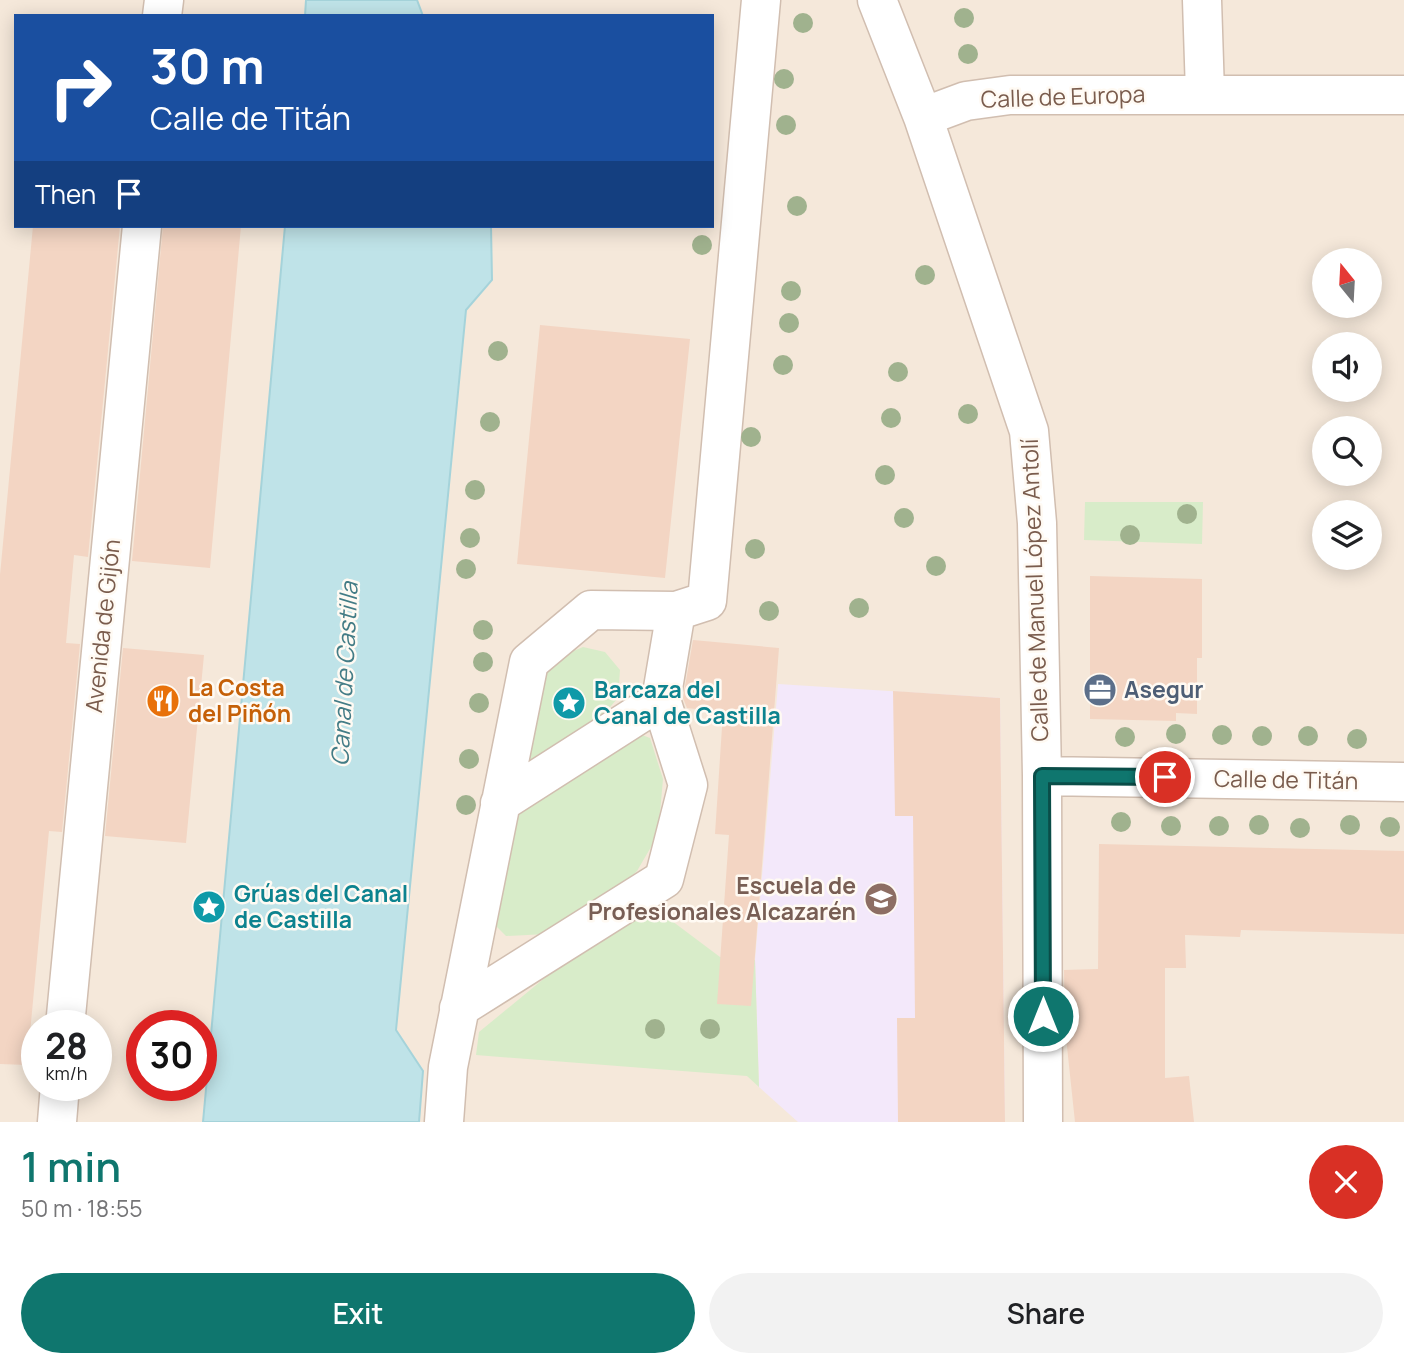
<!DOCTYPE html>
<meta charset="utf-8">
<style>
:root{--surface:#fff;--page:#f2f2f2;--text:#202124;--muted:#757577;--accent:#0f766e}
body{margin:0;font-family:Manrope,sans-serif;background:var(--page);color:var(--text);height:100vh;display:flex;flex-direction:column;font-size:26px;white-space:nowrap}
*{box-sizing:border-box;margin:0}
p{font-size:23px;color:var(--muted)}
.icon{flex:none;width:38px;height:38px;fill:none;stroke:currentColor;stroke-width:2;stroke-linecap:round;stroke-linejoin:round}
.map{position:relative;height:1122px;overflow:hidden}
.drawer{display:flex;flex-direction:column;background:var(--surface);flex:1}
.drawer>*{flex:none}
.hud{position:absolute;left:14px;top:14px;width:700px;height:214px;border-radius:0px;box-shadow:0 4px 18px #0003;background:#1a4fa0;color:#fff;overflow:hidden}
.needle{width:46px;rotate:342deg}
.controls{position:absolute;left:1312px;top:248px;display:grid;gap:14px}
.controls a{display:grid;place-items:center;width:70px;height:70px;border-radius:50%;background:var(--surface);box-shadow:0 4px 18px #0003;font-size:35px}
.speed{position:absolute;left:21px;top:1010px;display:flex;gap:14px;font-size:35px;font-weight:700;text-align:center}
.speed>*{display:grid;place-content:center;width:91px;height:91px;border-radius:50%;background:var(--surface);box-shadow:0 4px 18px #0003;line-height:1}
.speed small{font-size:18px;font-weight:400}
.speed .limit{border:10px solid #d22;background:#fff;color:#111}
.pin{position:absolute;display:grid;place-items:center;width:60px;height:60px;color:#fff;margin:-30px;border:4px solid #fff;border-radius:50%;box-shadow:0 2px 7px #0007}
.me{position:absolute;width:77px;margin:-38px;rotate:0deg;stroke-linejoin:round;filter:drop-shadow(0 0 5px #0008)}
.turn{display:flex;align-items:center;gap:24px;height:147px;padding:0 21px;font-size:32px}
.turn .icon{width:91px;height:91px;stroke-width:2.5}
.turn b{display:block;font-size:49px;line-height:60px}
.then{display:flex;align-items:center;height:66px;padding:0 21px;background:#0003;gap:14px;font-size:26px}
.round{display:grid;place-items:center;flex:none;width:74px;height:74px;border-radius:37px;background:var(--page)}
.summary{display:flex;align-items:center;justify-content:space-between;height:119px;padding:0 21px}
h1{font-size:42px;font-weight:600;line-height:52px;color:var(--accent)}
.primary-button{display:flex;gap:14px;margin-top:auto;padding:14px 21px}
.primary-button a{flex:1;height:80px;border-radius:42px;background:var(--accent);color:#fff;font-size:28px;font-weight:600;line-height:80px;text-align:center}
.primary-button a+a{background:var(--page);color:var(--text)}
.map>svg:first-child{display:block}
.residential{fill:#f5e8da;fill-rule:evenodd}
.education{fill:#f3e8fa}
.green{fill:#d8ecc9}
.water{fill:#bfe3e8;stroke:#a5d3da;stroke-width:2}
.building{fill:#f3d5c3}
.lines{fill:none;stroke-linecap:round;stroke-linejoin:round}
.minor-casing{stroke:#d1beb0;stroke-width:41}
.minor{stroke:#fff;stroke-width:38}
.tree{fill:#a0b28e}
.route-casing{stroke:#0a4d48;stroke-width:18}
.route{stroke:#0f766e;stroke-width:12}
.labels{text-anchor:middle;stroke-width:5;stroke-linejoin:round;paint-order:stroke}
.street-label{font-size:23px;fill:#7a5c4d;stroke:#fffaf3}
.food-label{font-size:23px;font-weight:bold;fill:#c56008;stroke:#fffaf3;text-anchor:start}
.culture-label{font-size:23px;font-weight:bold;fill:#0d838f;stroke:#fffaf3;text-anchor:start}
.service-label{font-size:23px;font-weight:bold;fill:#4e5e75;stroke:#fffaf3;text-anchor:start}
.education-label{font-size:23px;font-weight:bold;fill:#785e54;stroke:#fffaf3;text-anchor:end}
.water-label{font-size:24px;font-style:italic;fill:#437c86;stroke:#fffaf3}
</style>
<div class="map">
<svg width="1404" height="1122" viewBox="0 0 1404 1122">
<rect width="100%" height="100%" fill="#fdf6ec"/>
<path class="residential" d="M 0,0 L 1404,0 L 1404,1122 L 0,1122 ZM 16,16 L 712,16 L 712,226 L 16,226 ZM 1325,261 L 1370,261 L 1370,306 L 1325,306 ZM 1325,345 L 1370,345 L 1370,390 L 1325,390 ZM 1325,429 L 1370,429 L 1370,474 L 1325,474 ZM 1325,513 L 1370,513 L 1370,558 L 1325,558 ZM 37,1026 L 96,1026 L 96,1085 L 37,1085 ZM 142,1026 L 201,1026 L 201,1085 L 142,1085 Z"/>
<path class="education" d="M 778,684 L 1000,698 L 1005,1122 L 798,1122 L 759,1087 L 755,960 Z"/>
<path class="green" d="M 1085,502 L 1203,502 L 1202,544 L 1084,540 Z
M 583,647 L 605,652 L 620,670 L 618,698 L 589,731 L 536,765 L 523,762 L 546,668 L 559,657 Z
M 634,732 L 650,738 L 663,779 L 658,835 L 637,871 L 605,903 L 547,934 L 506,936 L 489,919 L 509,825 L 541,789 Z
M 664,915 L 720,957 L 755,960 L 759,1087 L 747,1076 L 476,1055 L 479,1032 L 552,972 L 628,921 Z"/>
<path class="water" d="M 306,0 L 417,0 L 423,16 L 305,16 Z
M 285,226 L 491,226 L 492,280 L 466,310 L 396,1030 L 423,1071 L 419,1122 L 203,1122 Z"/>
<path class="building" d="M 33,226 L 120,226 L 88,557 L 74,555 L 66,643 L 80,644 L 62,832 L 49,831 L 27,1065 L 0,1064 L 0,575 Z
M 163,226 L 241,226 L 210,568 L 132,561 Z
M 540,325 L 690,339 L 665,578 L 517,564 Z
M 1090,576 L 1202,579 L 1202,658 L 1197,658 L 1197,714 L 1176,713 L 1176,721 L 1090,719 Z
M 693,640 L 779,648 L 751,1006 L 717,1004 L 729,835 L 715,834 L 723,712 L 687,708 L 683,698 Z
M 123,648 L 204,655 L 186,843 L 105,836 Z
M 893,691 L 1000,698 L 1005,1122 L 898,1122 L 897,1018 L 915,1018 L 913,816 L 895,816 Z
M 1099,844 L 1404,851 L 1404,934 L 1241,930 L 1240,937 L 1185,935 L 1186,968 L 1165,968 L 1165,1078 L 1189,1076 L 1194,1122 L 1075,1122 L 1065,1028 L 1064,970 L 1098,969 Z"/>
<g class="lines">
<defs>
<path id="minor" d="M 877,0 L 923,117 L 1029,431 L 1037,523 L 1042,776 L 1043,1122
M 1202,0 L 1205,93
M 162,16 L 164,0
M 923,117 L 966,101 L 1010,95 L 1404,95
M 1042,776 L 1404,782
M 500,803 L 661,700
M 459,1008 L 664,879 L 688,785 L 661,700 L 676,611
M 65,1026 L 142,226
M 57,1122 L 60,1085
M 444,1122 L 448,1067 L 529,662 L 591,610 L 676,611 L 707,601 L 761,0"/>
</defs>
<use href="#minor" class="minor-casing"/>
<use href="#minor" class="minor"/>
</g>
<g class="tree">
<circle cx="964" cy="18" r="10"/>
<circle cx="803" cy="23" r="10"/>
<circle cx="968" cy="54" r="10"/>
<circle cx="784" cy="79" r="10"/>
<circle cx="786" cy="125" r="10"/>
<circle cx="797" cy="206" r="10"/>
<circle cx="702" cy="245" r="10"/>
<circle cx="925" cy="275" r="10"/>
<circle cx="791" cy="291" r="10"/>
<circle cx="789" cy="323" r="10"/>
<circle cx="498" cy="351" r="10"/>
<circle cx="783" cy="365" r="10"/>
<circle cx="898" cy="372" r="10"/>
<circle cx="968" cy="414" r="10"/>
<circle cx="891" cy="418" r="10"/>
<circle cx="490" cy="422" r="10"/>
<circle cx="751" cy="437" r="10"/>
<circle cx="885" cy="475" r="10"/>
<circle cx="475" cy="490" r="10"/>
<circle cx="1187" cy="514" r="10"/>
<circle cx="904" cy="518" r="10"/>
<circle cx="1130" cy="535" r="10"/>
<circle cx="470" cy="538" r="10"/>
<circle cx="755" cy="549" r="10"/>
<circle cx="936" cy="566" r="10"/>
<circle cx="466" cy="569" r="10"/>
<circle cx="859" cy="608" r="10"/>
<circle cx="769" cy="611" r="10"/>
<circle cx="483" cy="630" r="10"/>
<circle cx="483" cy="662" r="10"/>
<circle cx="479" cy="703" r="10"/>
<circle cx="1176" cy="734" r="10"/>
<circle cx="1222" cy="735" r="10"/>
<circle cx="1262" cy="736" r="10"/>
<circle cx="1308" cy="736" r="10"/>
<circle cx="1125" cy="737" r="10"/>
<circle cx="1357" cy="739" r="10"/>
<circle cx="469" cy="759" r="10"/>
<circle cx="466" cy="805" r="10"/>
<circle cx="1121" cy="822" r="10"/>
<circle cx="1259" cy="825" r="10"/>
<circle cx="1350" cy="825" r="10"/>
<circle cx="1171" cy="826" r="10"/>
<circle cx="1219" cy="826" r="10"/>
<circle cx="1390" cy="827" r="10"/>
<circle cx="1300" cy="828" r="10"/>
<circle cx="655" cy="1029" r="10"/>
<circle cx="710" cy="1029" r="10"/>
</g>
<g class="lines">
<defs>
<path id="route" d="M 1043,1016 L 1042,776 L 1165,777"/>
</defs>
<use href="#route" class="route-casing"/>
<use href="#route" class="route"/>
</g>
<defs>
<symbol id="office-disc" viewBox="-11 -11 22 22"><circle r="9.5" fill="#5c6f8a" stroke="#fffaf3"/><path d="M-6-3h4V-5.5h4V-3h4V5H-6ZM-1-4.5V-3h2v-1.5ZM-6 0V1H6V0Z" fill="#fff"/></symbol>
<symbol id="restaurant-disc" viewBox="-11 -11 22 22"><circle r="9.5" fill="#e8710a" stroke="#fffaf3"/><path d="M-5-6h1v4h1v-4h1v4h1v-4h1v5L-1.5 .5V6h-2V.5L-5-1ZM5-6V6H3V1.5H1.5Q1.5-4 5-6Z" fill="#fff"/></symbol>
<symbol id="sight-disc" viewBox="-11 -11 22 22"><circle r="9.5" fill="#0f9aa8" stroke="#fffaf3"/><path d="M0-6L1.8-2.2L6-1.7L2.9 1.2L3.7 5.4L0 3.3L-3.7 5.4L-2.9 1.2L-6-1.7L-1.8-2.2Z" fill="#fff"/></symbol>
<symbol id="university-disc" viewBox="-11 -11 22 22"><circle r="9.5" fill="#8d6e63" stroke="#fffaf3"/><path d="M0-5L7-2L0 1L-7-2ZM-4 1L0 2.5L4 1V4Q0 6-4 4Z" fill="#fff"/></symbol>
</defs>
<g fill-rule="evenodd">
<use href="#office-disc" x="1081" y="671" width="38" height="38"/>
<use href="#restaurant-disc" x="144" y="682" width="38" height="38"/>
<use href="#sight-disc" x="550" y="684" width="38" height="38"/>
<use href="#university-disc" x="862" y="880" width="38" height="38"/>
<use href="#sight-disc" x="190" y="888" width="38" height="38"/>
</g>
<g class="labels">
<g class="street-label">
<text transform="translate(1063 97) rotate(-2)" y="8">Calle de Europa</text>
<text transform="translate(1035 590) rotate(-92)" y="8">Calle de Manuel López Antolí</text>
<text transform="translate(103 626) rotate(-84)" y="8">Avenida de Gijón</text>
<text transform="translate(1286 780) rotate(1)" y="8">Calle de Titán</text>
</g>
<g class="food-label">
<text x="188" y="696">La Costa<tspan x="188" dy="26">del Piñón</tspan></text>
</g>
<g class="culture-label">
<text x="594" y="698">Barcaza del<tspan x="594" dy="26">Canal de Castilla</tspan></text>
<text x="234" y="902">Grúas del Canal<tspan x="234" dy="26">de Castilla</tspan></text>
</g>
<g class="service-label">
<text x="1124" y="698">Asegur</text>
</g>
<g class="education-label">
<text x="856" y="894">Escuela de<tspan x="856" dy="26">Profesionales Alcazarén</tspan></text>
</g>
<g class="water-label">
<text transform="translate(345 674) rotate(-87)" y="8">Canal de Castilla</text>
</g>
</g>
</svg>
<div class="controls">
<a><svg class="needle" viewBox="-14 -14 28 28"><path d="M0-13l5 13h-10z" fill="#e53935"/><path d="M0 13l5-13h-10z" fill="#757577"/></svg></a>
<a><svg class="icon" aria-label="sound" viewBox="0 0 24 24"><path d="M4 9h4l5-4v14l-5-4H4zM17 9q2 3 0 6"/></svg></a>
<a><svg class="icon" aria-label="search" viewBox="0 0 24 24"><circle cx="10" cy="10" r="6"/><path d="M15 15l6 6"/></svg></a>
<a><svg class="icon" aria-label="layers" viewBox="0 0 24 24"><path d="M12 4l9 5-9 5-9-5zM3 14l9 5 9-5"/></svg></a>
</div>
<div class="speed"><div>28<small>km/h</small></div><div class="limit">30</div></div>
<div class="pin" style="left:1165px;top:777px;background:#d93025"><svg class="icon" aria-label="arrive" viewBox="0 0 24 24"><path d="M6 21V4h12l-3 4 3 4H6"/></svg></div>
<svg class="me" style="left:1043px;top:1016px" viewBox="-20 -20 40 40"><circle r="17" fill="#0f766e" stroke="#fff" stroke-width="3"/><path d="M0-11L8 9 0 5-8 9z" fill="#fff"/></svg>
<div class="hud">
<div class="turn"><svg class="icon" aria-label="right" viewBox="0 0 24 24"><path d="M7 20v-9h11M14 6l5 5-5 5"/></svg><div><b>30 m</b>Calle de Titán</div></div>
<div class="then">Then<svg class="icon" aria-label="arrive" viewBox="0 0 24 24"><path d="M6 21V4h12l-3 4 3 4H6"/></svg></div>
</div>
</div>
<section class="drawer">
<div class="summary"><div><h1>1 min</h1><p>50 m · 18:55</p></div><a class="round" style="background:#d93025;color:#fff"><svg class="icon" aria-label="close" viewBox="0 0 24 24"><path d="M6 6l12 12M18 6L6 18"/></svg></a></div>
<div class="primary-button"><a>Exit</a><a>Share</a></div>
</section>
